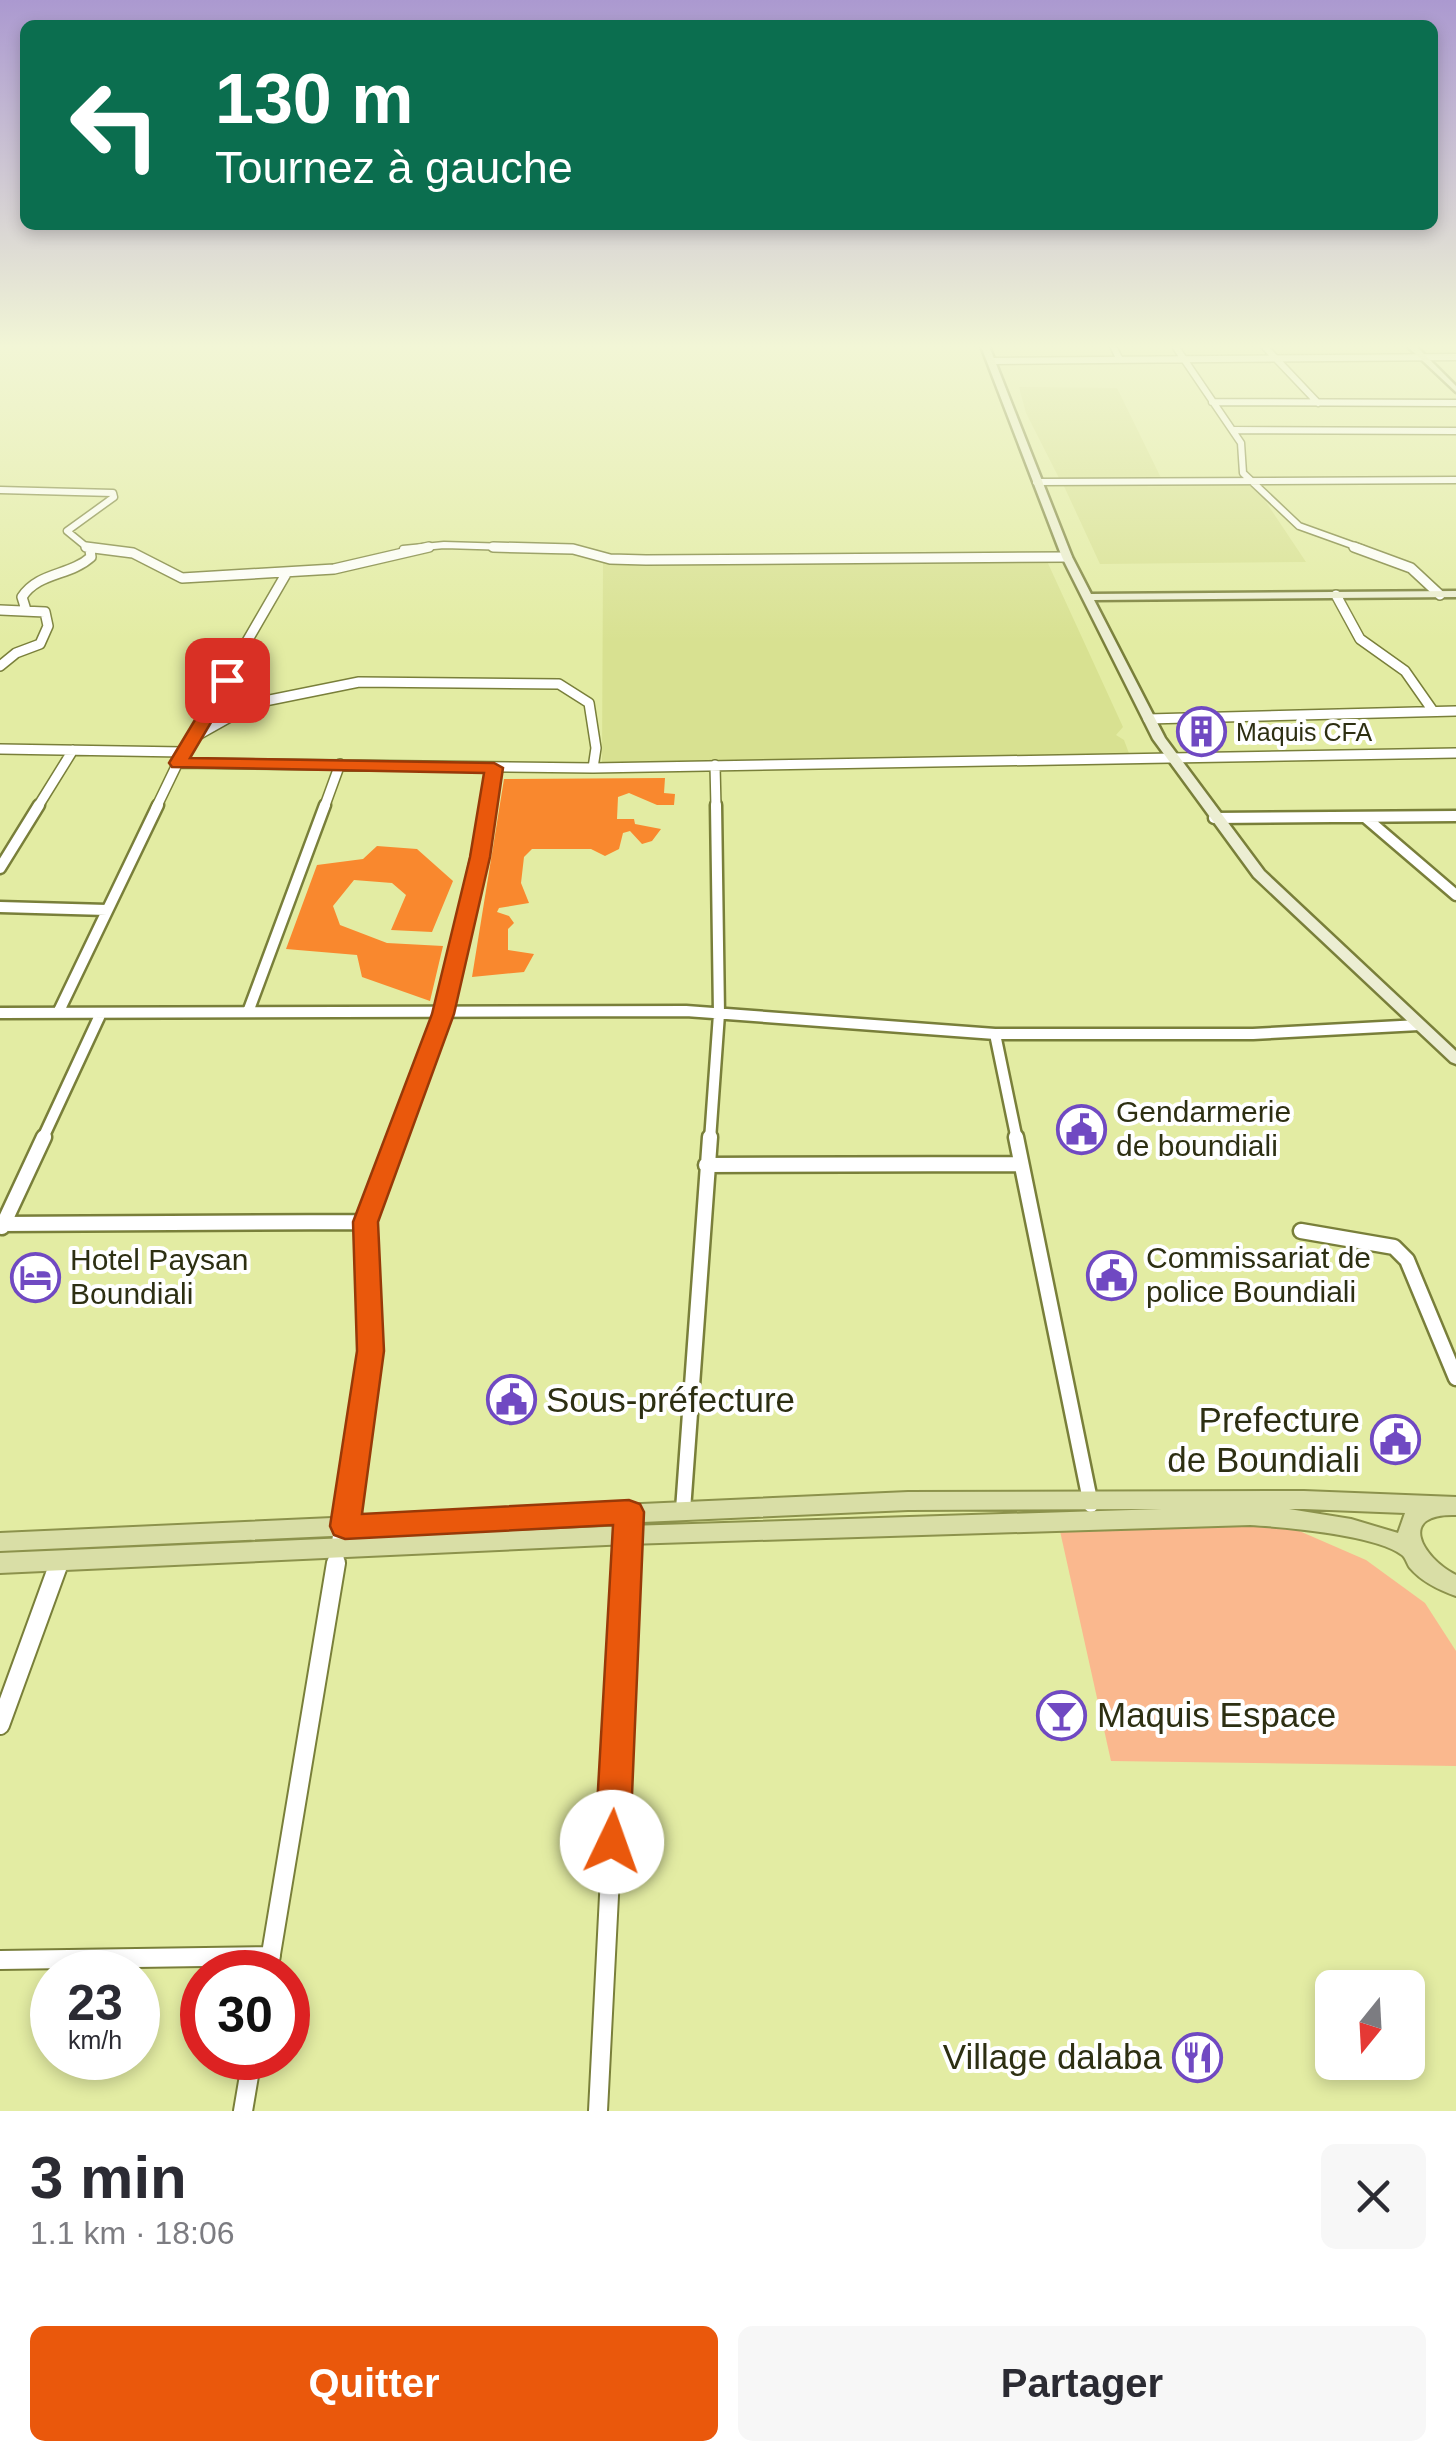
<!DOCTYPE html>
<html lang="fr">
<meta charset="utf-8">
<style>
:root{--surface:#fff;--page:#f7f7f7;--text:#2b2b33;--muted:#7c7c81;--accent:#ea580c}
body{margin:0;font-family:Helvetica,sans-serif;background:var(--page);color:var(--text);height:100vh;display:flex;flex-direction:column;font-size:38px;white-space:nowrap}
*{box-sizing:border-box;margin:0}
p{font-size:32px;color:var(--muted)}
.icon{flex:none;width:55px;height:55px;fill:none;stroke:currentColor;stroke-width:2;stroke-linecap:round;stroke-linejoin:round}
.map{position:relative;height:2111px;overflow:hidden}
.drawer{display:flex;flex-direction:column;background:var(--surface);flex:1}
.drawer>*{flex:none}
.banner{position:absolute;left:20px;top:20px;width:1418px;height:210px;border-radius:15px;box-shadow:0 5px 15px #0003;background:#0b6e4f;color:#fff;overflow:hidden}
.needle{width:65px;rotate:198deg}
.controls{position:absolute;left:1315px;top:1970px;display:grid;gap:20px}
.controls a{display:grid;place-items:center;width:110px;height:110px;border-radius:15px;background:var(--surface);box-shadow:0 5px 15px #0003;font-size:50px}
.speed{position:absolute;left:30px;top:1950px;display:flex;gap:20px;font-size:50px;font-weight:700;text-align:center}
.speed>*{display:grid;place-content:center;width:130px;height:130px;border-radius:50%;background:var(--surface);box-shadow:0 5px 15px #0003;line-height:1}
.speed small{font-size:25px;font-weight:400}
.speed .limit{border:15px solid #d22;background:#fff;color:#111}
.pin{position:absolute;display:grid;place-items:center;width:85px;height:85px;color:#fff;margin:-42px;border-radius:20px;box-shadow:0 5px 15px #0006}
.me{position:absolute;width:110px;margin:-55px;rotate:3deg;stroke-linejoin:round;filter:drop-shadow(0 0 8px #0008)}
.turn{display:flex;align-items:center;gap:35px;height:210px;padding:0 30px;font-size:45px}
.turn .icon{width:130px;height:130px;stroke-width:2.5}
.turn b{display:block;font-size:70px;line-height:85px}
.round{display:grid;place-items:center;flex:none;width:105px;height:105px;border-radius:15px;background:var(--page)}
.summary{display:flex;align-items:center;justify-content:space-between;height:170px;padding:0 30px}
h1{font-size:60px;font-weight:700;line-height:75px}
.button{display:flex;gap:20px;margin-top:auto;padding:20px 30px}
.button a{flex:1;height:115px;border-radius:15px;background:var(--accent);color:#fff;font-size:40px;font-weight:700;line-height:115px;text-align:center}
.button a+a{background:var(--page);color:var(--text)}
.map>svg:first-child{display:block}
.built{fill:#d8e191}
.green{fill:#fab88e}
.forest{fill:#f9882e}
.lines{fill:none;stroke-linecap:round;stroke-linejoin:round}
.street-far4-casing{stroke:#797f3a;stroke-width:9}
.street-far3-casing{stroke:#797f3a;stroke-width:12}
.street-far2-casing{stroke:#797f3a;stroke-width:15}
.street-far1-casing{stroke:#797f3a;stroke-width:19}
.street-casing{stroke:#797f3a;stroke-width:22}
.secondary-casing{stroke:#797f3a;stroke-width:5}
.primary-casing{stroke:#8c924c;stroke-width:4}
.street-far4{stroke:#fff;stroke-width:6}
.street-far3{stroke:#fff;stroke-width:9}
.street-far2{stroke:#fff;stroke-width:10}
.street-far1{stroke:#fff;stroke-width:14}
.street{stroke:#fff;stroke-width:18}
.secondary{fill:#eceed3;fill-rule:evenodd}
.primary{fill:#d9dea6;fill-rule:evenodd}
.route{fill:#ea580c;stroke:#983908;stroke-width:2.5}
.labels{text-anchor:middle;stroke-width:8;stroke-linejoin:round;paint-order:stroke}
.far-poi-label{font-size:25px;fill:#2d2f12;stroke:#fff;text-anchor:start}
.poi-label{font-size:30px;fill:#2d2f12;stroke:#fff;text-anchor:start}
.near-poi-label{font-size:35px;fill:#2d2f12;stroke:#fff;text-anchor:start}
</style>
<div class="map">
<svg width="1456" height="2111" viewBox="0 0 1456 2111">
<rect width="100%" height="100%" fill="#e3eca3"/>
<path class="built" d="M 1019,387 L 1117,388 L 1162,480 L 1060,480 L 1026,413 Z
M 1063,484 L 1254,484 L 1306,562 L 1100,564 Z
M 1046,559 L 1123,727 L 1116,735 L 1124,740 L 1130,756 L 602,763 L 603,563 Z"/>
<path class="green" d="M 1232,1519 L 1297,1530 L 1366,1560 L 1425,1603 L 1456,1651 L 1456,1766 L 1111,1761 L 1058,1522 Z"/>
<path class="forest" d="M 665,778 L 664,793 L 675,794 L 674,805 L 657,805 L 629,793 L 618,797 L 617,819 L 634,819 L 635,824 L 661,829 L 652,841 L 642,844 L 630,831 L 623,833 L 619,849 L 605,856 L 591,849 L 532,849 L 524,857 L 521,883 L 529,903 L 499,908 L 497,912 L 509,916 L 514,923 L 508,929 L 508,950 L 534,954 L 524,972 L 472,977 L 504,779 Z
M 377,846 L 417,849 L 453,881 L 432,932 L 391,930 L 406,895 L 392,883 L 354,880 L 333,906 L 340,925 L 387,943 L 443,946 L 430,1001 L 362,977 L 357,955 L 286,949 L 317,865 L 363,859 Z"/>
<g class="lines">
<defs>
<path id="street-far4" d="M 1113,346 L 1120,360
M 1175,346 L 1241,443 L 1243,473 L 1299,526 L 1363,549
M 1264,346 L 1318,403
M 992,361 L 1456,357
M 1212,402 L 1456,403
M 1234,430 L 1456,431
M 1036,482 L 1456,480
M 0,490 L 113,493 L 114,497 L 67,531 L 89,549
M 403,549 L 444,545 L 573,549"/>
<path id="street-far3" d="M 86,547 L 133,553 L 182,578 L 334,569 L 429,547
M 493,547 L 573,549 L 610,559 L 646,560 L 1067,557
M 1354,547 L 1411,568 L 1440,595
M 1336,595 L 1360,639 L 1405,671 L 1433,711
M 0,610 L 45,612 L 48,626 L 40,644 L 16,653 L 0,666
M 26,610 L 22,597 C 38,572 70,576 91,557 L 90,550
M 1148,719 L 1456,711
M 196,736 L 255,703 L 359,682 L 559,684 L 589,703 L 596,748 L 593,768
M 0,749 L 183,752
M 178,763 L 593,768 L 1456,753
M 715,765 L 716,808
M 37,808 L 73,750
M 156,808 L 183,752 L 286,574
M 324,808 L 340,764
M 488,808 L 494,768"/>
<path id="street-far2" d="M 1214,818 L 1456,816
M 1366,818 L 1456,895
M 0,868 L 39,805
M 0,907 L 107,910
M 248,1012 L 325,805
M 0,1013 L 686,1011 L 995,1034 L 1253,1034 L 1419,1025
M 58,1013 L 158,805
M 995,1034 L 1017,1140
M 42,1140 L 101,1013
M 396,1140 L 443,1013 L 488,805
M 710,1140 L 719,1014 L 716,805"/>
<path id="street-far1" d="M 1016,1137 L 1091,1505
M 706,1165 L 1020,1164
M 0,1224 L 365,1222
M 2,1227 L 44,1137
M 1301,1231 L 1394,1247 L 1407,1260 L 1456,1378
M 683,1510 L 710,1137
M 58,1566 L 60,1560
M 335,1566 L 371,1351 L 365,1222 L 397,1137
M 626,1566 L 628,1531"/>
<path id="street" d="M 0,1725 L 59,1563
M 0,1960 L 271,1956
M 268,1972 L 336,1563
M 243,2111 L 252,2058
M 598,2111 L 626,1563"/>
<path id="secondary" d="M 981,346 L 989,346 L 1072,557 L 1091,594 L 1456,591 L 1456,597 L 1094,600 L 1165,738 L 1264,871 L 1456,1051 L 1456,1064 L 1451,1062 L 1254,877 L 1153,739 L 1062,557 Z
M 1407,346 L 1416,346 L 1456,386 L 1456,392 Z"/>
<path id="primary" d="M 1304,1491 L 1456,1497 L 1456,1515 C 1397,1513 1421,1557 1456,1575 L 1456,1596 C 1439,1590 1422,1582 1410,1568 C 1407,1564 1406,1558 1402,1555 C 1377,1535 1283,1527 1250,1525 L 628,1544 L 0,1573 L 0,1553 L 628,1526 L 1162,1509 L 908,1510 L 0,1551 L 0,1533 L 908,1492 ZM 1289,1509 L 1304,1509 L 1405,1513 L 1398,1533 L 1351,1519 Z"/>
</defs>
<use href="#street-far4" class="street-far4-casing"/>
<use href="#street-far3" class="street-far3-casing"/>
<use href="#street-far2" class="street-far2-casing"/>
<use href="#street-far1" class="street-far1-casing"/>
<use href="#street" class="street-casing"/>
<use href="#secondary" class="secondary-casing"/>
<use href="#primary" class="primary-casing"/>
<use href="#street-far4" class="street-far4"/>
<use href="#street-far3" class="street-far3"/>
<use href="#street-far2" class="street-far2"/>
<use href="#street-far1" class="street-far1"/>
<use href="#street" class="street"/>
<use href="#secondary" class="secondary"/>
<use href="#primary" class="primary"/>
</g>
<linearGradient id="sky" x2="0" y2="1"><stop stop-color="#ab99d0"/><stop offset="0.54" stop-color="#f2f6d6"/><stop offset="1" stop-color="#f2f6d6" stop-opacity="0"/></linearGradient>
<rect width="1456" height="642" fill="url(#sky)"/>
<path class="route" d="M 227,675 L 236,680 L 190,758 L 494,763 L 503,768 L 490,857 L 454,1014 L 378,1222 L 384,1351 L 362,1514 L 629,1500 L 640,1504 L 644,1512 L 630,1842 L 625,1854 L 612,1859 L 600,1854 L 595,1842 L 613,1525 L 345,1539 L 334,1535 L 330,1526 L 357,1351 L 353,1222 L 432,1014 L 470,857 L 484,773 L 172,767 L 169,763 L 219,680 Z"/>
<defs>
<symbol id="building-ring" viewBox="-11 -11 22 22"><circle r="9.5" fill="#fff" stroke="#7049c2" stroke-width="1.5"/><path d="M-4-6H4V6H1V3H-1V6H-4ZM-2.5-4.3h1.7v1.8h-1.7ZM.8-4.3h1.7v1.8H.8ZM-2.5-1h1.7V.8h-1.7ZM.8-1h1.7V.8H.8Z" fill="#7049c2"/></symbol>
<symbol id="civic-ring" viewBox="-11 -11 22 22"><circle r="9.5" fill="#fff" stroke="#7049c2" stroke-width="1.5"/><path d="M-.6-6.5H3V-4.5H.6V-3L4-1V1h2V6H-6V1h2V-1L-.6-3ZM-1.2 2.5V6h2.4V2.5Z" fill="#7049c2"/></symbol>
<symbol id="hotel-ring" viewBox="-11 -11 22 22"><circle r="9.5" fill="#fff" stroke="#7049c2" stroke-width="1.5"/><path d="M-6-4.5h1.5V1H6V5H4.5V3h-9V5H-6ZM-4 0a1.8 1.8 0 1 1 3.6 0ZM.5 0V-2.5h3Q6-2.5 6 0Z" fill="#7049c2"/></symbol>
<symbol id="bar-ring" viewBox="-11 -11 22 22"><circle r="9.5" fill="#fff" stroke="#7049c2" stroke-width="1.5"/><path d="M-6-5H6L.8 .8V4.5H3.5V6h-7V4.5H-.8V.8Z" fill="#7049c2"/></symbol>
<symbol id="restaurant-ring" viewBox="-11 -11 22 22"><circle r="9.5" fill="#fff" stroke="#7049c2" stroke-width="1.5"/><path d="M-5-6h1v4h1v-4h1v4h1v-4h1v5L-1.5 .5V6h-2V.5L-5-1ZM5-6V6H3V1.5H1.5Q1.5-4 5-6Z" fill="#7049c2"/></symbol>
</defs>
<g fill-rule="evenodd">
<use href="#building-ring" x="1174" y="704" width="55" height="55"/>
<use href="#civic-ring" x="1054" y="1102" width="55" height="55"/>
<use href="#civic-ring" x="1084" y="1248" width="55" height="55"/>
<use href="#hotel-ring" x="8" y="1250" width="55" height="55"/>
<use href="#civic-ring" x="484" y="1372" width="55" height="55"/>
<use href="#civic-ring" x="1368" y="1412" width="55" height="55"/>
<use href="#bar-ring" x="1034" y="1688" width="55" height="55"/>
<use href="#restaurant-ring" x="1170" y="2030" width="55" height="55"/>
</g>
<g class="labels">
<g class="far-poi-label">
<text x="1236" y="741">Maquis CFA</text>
</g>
<g class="poi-label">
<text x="1116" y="1122">Gendarmerie<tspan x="1116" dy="34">de boundiali</tspan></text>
<text x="1146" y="1268">Commissariat de<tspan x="1146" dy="34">police Boundiali</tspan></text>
<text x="70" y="1270">Hotel Paysan<tspan x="70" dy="34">Boundiali</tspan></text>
</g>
<g class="near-poi-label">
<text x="546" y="1412">Sous-préfecture</text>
<text x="1360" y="1432" text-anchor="end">Prefecture<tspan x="1360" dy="40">de Boundiali</tspan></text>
<text x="1097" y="1727">Maquis Espace</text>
<text x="1162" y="2069" text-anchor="end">Village dalaba</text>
</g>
</g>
</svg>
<div class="controls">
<a><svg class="needle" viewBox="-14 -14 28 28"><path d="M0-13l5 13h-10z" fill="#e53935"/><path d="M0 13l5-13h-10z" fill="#7c7c81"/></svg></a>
</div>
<div class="speed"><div>23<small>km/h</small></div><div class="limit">30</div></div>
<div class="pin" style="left:227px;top:680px;background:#d93025"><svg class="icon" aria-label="arrive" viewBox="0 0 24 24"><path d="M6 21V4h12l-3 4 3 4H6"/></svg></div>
<svg class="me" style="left:612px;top:1842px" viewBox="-20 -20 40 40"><circle r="19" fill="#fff"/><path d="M0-13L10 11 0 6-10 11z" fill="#ea580c"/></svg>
<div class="banner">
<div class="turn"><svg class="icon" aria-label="left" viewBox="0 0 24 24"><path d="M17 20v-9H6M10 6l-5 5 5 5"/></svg><div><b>130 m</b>Tournez à gauche</div></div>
</div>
</div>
<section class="drawer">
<div class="summary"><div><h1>3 min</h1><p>1.1 km · 18:06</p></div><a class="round"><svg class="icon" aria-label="close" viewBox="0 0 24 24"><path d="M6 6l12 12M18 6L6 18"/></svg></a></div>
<div class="button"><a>Quitter</a><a>Partager</a></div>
</section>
